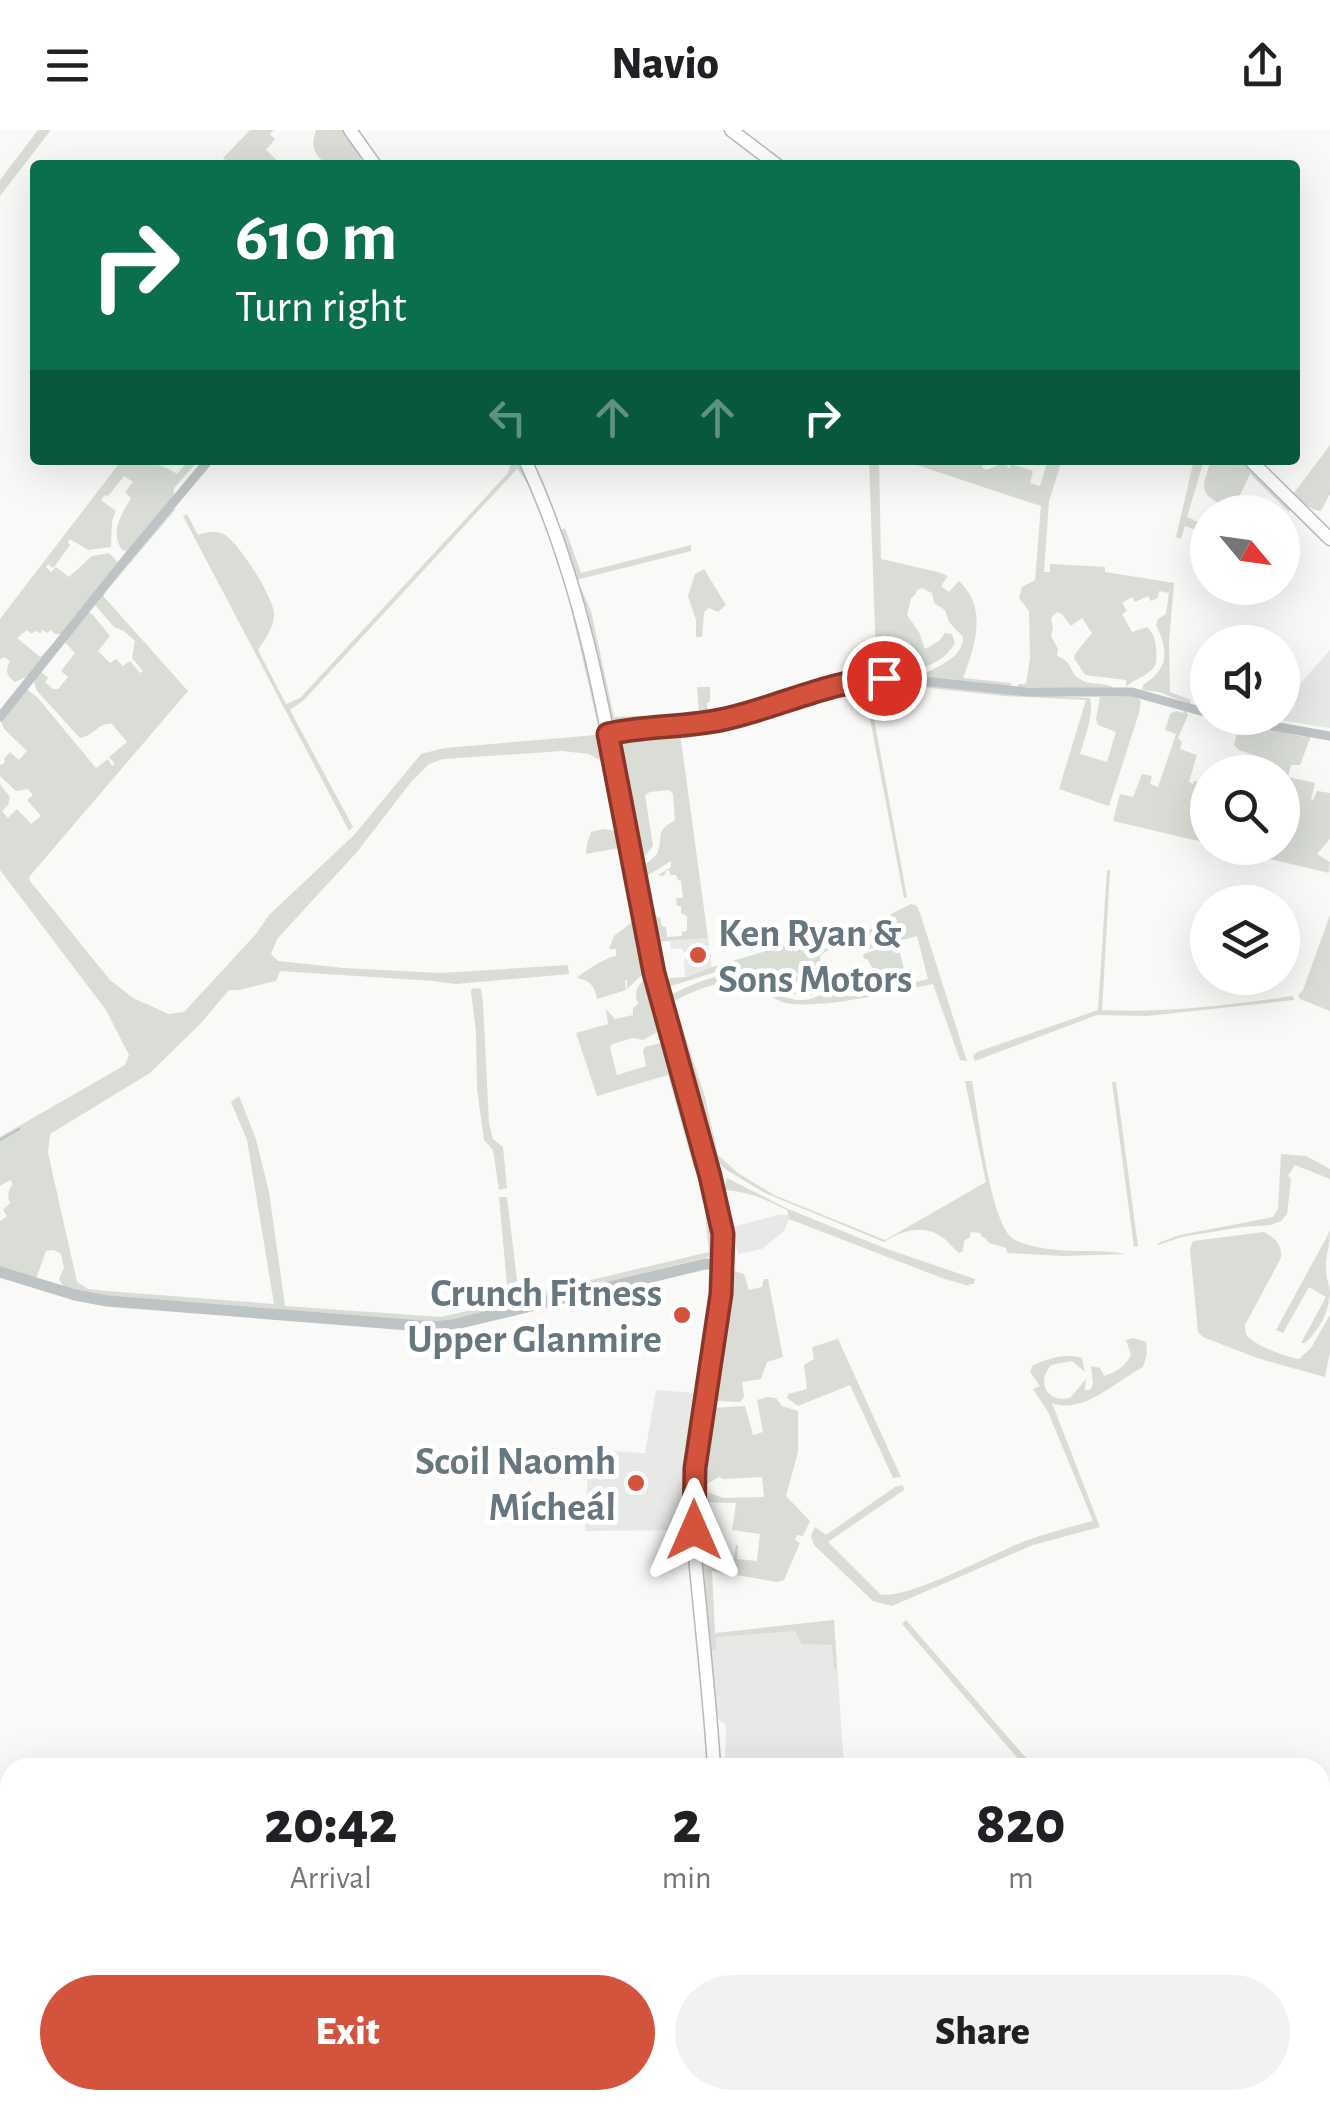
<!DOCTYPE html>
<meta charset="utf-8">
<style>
:root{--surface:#fff;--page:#f2f2f2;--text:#202124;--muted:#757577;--accent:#d3533d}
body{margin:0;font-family:"Alegreya Sans",sans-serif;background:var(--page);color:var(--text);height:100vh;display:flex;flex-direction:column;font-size:38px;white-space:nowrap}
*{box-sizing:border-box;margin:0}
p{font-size:32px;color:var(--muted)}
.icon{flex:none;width:55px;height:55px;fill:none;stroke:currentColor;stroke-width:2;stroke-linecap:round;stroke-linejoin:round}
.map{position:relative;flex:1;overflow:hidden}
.side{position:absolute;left:0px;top:1628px;width:1330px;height:352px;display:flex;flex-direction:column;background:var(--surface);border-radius:30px 30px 0 0;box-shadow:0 10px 40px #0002}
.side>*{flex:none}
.guide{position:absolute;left:30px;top:30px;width:1270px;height:305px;border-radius:10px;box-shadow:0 10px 40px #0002;background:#0b6e4f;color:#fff;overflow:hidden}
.needle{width:65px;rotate:119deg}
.tools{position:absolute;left:1190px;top:365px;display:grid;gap:20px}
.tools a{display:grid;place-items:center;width:110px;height:110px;border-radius:50%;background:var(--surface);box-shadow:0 10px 40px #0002;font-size:50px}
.pin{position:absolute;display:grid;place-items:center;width:85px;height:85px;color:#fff;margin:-42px;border:5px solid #fff;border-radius:50%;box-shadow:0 2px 10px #0007}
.me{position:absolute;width:110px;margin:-55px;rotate:0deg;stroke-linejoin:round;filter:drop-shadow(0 0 8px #0008)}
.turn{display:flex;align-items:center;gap:35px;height:210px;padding:0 40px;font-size:45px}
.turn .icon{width:130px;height:130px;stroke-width:2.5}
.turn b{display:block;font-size:70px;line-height:85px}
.lanes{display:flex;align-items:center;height:95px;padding:0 40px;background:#0003;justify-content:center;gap:50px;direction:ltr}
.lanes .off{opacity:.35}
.eta{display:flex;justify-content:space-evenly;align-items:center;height:170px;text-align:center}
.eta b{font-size:60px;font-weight:800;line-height:70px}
.cta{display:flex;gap:20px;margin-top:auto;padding:20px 40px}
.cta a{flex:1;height:115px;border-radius:60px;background:var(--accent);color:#fff;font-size:40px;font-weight:800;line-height:115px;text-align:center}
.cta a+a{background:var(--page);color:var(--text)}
header{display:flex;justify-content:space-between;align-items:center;height:130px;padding:0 40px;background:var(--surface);font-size:45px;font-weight:800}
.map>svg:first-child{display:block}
.built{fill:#e7e9e7}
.green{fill:#d9ddd6}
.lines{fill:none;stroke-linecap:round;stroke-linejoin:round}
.stream{stroke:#b8c4c7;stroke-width:2.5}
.secondary-casing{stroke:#b3b9bd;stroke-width:15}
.minor{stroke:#bec3c6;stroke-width:9}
.tertiary{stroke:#bec3c6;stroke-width:11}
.secondary{stroke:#fff;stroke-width:12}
.route-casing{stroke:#893628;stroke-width:25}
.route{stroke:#d3533d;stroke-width:18}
.poi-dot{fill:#d3533d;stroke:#fff;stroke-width:4}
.labels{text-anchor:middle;stroke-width:10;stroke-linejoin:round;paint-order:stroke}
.poi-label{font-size:40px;font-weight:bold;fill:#66777f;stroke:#fff;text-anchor:end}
</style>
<header><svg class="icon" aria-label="menu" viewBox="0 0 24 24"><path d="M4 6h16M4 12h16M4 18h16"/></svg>Navio<svg class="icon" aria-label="share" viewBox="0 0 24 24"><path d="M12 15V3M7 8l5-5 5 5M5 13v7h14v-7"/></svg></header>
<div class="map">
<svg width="1330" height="1979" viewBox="0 0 1330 1979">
<rect width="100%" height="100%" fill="#f9f9f7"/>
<path class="built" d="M 1330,520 L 1330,598 L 1269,588 L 1282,588 L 1283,573 Z
M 708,808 L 712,837 L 685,847 L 684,829 L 687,828 L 686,822 L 683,822 L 682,818 L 671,819 L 670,811 Z
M 778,1085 L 788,1085 L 789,1089 L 784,1101 L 762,1119 L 738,1124 L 732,1097 Z
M 656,1260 L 696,1263 L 685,1323 L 685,1400 L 585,1401 L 589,1320 L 645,1323 Z
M 834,1490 L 844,1637 L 725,1637 L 726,1595 L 718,1589 L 711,1521 L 716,1520 L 715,1504 Z"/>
<path class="green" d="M 38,0 L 51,0 L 0,66 L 0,50 Z
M 250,0 L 274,0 L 270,4 L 275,9 L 266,20 L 282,35 L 230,35 L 223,28 Z
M 316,0 L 345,0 L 363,25 L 359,33 L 328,35 C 314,25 310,17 316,0 Z
M 1330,315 L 1330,364 L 1321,381 C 1309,380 1302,372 1294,363 Z
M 126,330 L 134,333 L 137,330 C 147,330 169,338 177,344 L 189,330 L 199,330 L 174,358 L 173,368 L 130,420 L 123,421 C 109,403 121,385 131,368 L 125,362 L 133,352 L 124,346 L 108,366 L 105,365 L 101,370 L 116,381 L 112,391 L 111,417 L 88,420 L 70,409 L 68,413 L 70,415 L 55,436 L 53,438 L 48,434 L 46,437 L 51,442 L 56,437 L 69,447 L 92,426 L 109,423 L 118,432 L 111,444 L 61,504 L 55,504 L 51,500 L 47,503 L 43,500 L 40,503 L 35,501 L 32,504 L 27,500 L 17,508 L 40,527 L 55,512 L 26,547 L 15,552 C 6,546 5,540 10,531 L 4,527 L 2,529 L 0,528 L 0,489 L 121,331 L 124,333 Z
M 512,330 L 520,330 L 570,458 L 566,459 C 556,428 538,362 517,339 L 304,570 L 290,580 L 353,697 L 349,701 L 183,386 L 187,384 L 198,405 C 205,402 213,401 221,403 C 237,408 273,467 274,483 C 275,496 265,509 258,520 L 286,574 L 300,568 L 508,343 Z
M 869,330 L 879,330 L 881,429 L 938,442 L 948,446 L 941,456 L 949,462 L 959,451 C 988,478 975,516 963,548 L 1011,553 L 1011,557 L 924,548 L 926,543 C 942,534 963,527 963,507 L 949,492 L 945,480 L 934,473 L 932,463 L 922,458 L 917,460 L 915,465 L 911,468 L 907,485 L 919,502 L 925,519 L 939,511 L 945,503 L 952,504 L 955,513 C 939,541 906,541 878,545 C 855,548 832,555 809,559 L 808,555 L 850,544 L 876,526 Z
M 902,330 L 984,330 L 982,337 L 986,340 L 997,336 L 1000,332 L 1008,333 L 1007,337 L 1009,338 L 1011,334 L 1033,341 L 1030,353 L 1040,356 L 1048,330 L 1062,330 L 1049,371 L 1044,442 L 1050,442 L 1050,434 L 1105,437 L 1105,442 L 1174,453 L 1169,512 L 1170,562 L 1191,570 L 1190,574 L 1159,562 L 1142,560 L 1143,555 C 1169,538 1169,522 1156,495 L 1158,489 L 1166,484 L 1169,463 L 1159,461 L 1158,468 L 1151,471 L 1148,466 L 1135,472 L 1132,467 L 1122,473 L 1127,481 L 1122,484 L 1132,502 L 1147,497 C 1157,506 1157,521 1156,533 C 1150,547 1134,548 1126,557 L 1126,550 L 1085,545 L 1074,528 L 1075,524 L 1092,503 L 1082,488 L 1071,496 L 1062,484 L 1057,482 L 1051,488 L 1053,499 L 1051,506 L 1058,519 L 1057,526 C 1075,533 1068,542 1080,549 C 1089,556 1103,552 1113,557 L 1109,559 L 1018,557 L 1018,554 L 1026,554 L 1030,528 L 1029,481 L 1019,468 L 1022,457 L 1035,450 L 1041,376 Z
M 1194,330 L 1204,330 L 1187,387 L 1207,396 L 1207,404 L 1185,396 L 1181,409 L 1176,407 Z
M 1211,330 L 1244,330 L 1292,377 L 1289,382 L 1250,344 L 1232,382 L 1221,382 L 1223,375 C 1196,363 1204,354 1211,330 Z
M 174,377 L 175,380 L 104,464 L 104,467 L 188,561 L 29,747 L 30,751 L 110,850 L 133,868 L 169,884 L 184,882 L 256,804 L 269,785 L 354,705 L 421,624 L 445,618 L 596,605 L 599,600 L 568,466 L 571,464 L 587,524 L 624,717 L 586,724 L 587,714 L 591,702 L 604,699 L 616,701 L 603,632 L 589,624 L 562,621 L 443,629 L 429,634 L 411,652 L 357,722 L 277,809 L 271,824 L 278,831 L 344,838 L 440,843 L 568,835 L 569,844 L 456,854 L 433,851 L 280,841 L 276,851 L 239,860 L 229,860 L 201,893 L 150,943 L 50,1004 L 48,1023 L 77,1152 L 88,1159 L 107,1161 L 274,1174 L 247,1010 L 231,972 L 239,966 L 256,1009 L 269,1062 L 285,1176 L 441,1187 L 505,1172 L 508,1166 L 499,1067 L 507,1067 L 519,1167 L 709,1122 L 701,1044 L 697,1043 L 693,1035 L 668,945 L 597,966 L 576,903 L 608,894 L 606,879 L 615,889 L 633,885 L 633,878 L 638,874 C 634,863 636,857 645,849 L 652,852 L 665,898 L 643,910 L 633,908 L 612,914 L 610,918 L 617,945 L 646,936 L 643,921 L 645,917 L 660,913 L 670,915 L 703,1033 L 716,1113 L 713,1126 L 442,1193 L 99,1166 L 64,1158 L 59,1149 L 64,1138 L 61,1124 L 54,1120 L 46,1121 L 36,1149 L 0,1137 L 0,1091 L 7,1086 L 3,1080 L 10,1073 C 7,1066 8,1059 13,1054 L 10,1050 L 0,1056 L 0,1007 L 125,935 L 129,925 L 106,880 L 0,740 L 0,654 L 10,667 L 8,675 L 2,681 L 8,688 L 17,679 L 31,694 L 41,686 L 27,670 L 33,665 L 28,659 L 16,661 L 0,646 L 0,635 L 5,633 L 4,629 L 10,622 L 19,630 L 27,621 L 4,599 L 1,591 L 26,559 L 37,567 L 96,638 L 108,629 L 112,636 L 115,634 L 109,627 L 127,612 L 112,594 C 99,592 92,607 80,608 L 37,561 L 33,549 L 40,541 L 48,548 L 45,552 L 53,559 L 58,559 L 68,547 L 61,541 L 75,523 L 64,511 L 88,482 L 93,485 L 110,506 L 98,521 L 110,533 L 116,529 L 123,536 L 130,531 L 140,543 L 143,541 L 132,528 L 135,511 L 124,501 L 114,497 L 94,474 Z
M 565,398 L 581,443 L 691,415 L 691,421 L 576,450 L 561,400 Z
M 704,439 L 726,475 L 718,482 L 709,478 L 704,482 L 702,507 L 696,507 L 696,490 L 688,466 L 695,444 Z
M 578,458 L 581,458 L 591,481 L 614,587 L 699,583 L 697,557 L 710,557 L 710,572 L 707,573 L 708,583 L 700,583 L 701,587 L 696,591 L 618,597 L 612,594 Z
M 890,551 L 1033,565 L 1090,568 C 1094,585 1085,606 1080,624 L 1107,632 L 1116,602 L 1098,595 L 1096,589 L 1100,567 L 1135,566 L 1141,571 L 1139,583 L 1109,676 L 1059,659 L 1086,570 L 1004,566 L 920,557 L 868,556 L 907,767 L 904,768 L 864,557 L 790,575 L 789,573 L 846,557 Z
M 782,575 L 783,577 C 749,589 715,598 680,603 L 708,808 L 653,812 L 651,786 L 655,785 L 660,788 L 662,796 L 666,797 L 667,807 L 682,806 L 682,802 L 687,801 L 687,786 L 681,783 L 681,776 L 677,776 L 676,768 L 683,768 L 681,751 L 678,750 L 676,745 L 670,745 L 669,740 L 666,741 L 664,746 L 658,745 L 671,737 L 671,731 L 647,746 L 643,746 L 642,738 L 657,724 C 665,703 653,704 675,690 L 673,664 L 669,660 L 650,662 L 645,665 L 653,716 L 645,726 L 640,727 L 622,628 L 621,617 L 624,610 L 620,607 L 628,603 Z
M 1185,580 L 1188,585 L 1178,608 L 1182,612 L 1180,619 L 1197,625 L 1189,652 L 1193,654 L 1194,651 L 1200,652 L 1196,667 L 1202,669 L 1207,655 L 1207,713 L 1113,691 L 1120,664 L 1133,667 L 1142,644 L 1152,646 L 1150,654 L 1158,657 L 1176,604 L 1165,600 L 1170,584 L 1176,581 L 1183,583 Z
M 1251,596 L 1305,607 L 1306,605 L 1311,606 L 1300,635 L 1291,635 L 1288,647 L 1315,653 L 1311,669 L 1313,670 L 1317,661 L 1330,663 L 1330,709 L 1317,724 L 1330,732 L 1329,743 L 1224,718 L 1282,718 L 1282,642 L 1255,642 L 1260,627 L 1239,620 L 1234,615 L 1237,603 L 1243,598 L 1249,599 Z
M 1107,740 L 1110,740 L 1102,880 C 1165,883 1230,875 1293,866 L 1294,870 L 1147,886 L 1097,885 L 975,931 L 973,926 L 977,922 L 1098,880 Z
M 911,774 L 917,776 L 920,783 L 967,931 L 960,930 L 933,854 C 890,862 834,877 792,874 C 778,873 768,863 756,858 C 729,844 699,859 674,871 L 705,967 L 718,1025 L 738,1043 L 774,1065 L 885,1110 L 986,1052 L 965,951 L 972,951 C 978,983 990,1090 1012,1108 C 1014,1110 1024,1114 1026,1114 C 1059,1125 1094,1118 1126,1124 L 1065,1126 L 1007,1123 L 1006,1118 L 989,1113 L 985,1108 L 981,1106 L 981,1103 L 971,1102 L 970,1107 L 964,1111 L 963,1121 L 959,1123 C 954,1119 951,1115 947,1111 C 928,1093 904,1099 884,1112 L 765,1063 L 725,1039 L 713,1027 L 707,1013 L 666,869 C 680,858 720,842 738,844 C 761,848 778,871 802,870 C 813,870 822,863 832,862 C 837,861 842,865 847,866 C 861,868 872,858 877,846 L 867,829 L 864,829 L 863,824 L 889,816 L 898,816 L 908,854 L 928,849 L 917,806 L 862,821 L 857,806 L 865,798 L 876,800 L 886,795 L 891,784 Z
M 1330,785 L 1330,881 L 1300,869 L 1298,865 L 1303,860 Z
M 632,792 L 640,798 L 647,836 L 643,844 L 627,859 L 627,850 L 625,850 L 626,860 L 597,869 C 595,856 590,850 577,848 C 584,841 607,827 616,826 L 616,819 L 609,819 L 614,806 Z
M 859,796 L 863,797 L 856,804 L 854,800 L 831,807 L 834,815 L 820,826 C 820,835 825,849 820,858 C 804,883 752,838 732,837 L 671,856 L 663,854 L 670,848 L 686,847 L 712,837 L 844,798 Z
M 473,858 L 481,859 L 483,873 L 489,993 L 493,1009 L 503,1017 L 507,1058 L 499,1060 L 493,1020 L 484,1010 L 477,959 L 476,902 L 471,861 Z
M 1112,952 L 1116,952 L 1138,1116 L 1134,1117 Z
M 1281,1024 L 1306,1026 L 1330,1039 L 1330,1049 L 1295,1035 L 1288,1046 L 1291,1049 L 1287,1084 L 1281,1091 L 1271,1095 L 1242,1097 L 1182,1107 L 1158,1115 L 1158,1113 L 1180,1105 L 1273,1087 L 1278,1079 Z
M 727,1048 L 788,1079 L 887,1119 L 975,1149 L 974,1154 L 969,1154 L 969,1156 L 942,1148 L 789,1089 L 787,1080 C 762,1068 751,1062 723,1060 Z
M 1330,1101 C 1330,1115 1325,1128 1326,1141 C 1326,1149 1330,1156 1330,1164 C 1329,1182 1318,1202 1305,1213 L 1301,1213 L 1326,1167 L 1309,1157 L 1283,1203 L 1276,1200 Z
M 1264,1102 C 1276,1109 1282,1114 1281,1128 L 1245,1195 C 1245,1198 1245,1201 1246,1204 C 1250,1214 1289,1228 1299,1229 L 1311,1218 L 1330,1185 L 1330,1222 L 1325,1247 L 1257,1228 L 1203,1207 L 1198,1202 L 1190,1119 L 1193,1111 Z
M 730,1140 L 744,1144 L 749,1160 L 762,1157 L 764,1149 L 768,1149 L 783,1227 L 767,1232 L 761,1249 L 742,1252 L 744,1267 L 740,1272 L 716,1271 L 712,1269 Z
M 1133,1208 L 1146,1212 L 1147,1224 L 1143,1237 C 1116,1251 1083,1285 1052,1273 L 1100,1397 L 1033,1415 L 892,1476 L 873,1471 L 814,1415 L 811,1406 L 815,1397 L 826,1405 L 895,1357 L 903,1355 L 904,1360 L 828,1412 L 880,1464 C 904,1472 996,1422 1025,1411 C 1047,1403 1070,1397 1093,1391 L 1048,1282 L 1033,1259 L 1040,1256 L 1030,1242 L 1033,1235 C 1050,1228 1065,1223 1082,1228 L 1085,1242 L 1072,1231 L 1051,1235 C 1036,1253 1047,1273 1070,1268 L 1086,1249 L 1085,1260 L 1090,1260 L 1093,1254 L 1091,1236 L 1100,1238 L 1104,1246 C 1116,1242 1125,1237 1131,1225 L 1126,1210 Z
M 838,1209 L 901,1347 L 893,1348 L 850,1255 L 798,1276 L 787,1268 L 788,1264 L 807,1259 L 804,1235 L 814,1229 L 812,1217 Z
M 767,1267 L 776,1268 L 782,1276 L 798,1281 L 798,1322 L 786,1366 L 810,1391 L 803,1406 L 797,1405 L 795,1410 L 800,1413 L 784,1450 L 777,1452 L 712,1441 L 715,1503 L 834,1490 L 837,1539 L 834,1539 L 832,1515 L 802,1514 L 795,1501 L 716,1507 L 716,1520 L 711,1521 L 709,1514 L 703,1427 L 706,1424 L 733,1433 L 736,1415 L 738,1415 L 737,1429 L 757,1431 L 760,1404 L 732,1400 L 736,1373 L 699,1372 L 705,1369 L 706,1362 L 724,1368 L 764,1367 L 762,1347 L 723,1349 L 719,1347 L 707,1354 L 708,1346 L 701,1342 L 711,1278 L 745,1276 L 753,1305 L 763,1302 L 757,1270 Z
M 906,1490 L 1034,1637 L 1025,1637 L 902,1494 Z"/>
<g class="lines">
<path class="stream" d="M 0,1010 L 19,999"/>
<defs>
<path id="secondary" d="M 350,0 L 375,35
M 731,0 L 777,35
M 525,330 C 598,486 615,659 650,825 C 669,915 704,1001 721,1091 C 732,1180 697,1268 693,1356 C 691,1397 696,1437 700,1478 C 705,1531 711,1584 714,1638
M 1250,330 L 1330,409
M 775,1970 L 778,1979"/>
</defs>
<use href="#secondary" class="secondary-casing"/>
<path class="minor" d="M 0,587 L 126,429 L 209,330
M 1226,588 L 1330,606
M 609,605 L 632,599 L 697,595 L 725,589 L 826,558 L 854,551 L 884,547 L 1027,562 L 1132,562 L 1208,583
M 679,1970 L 679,1979
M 565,1978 L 566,1979
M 476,1979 L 482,1970
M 589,1979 L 591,1976"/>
<path class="tertiary" d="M 0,1142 L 75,1165 L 107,1171 L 434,1197 L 452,1195 L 705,1134 L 723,1135"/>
<use href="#secondary" class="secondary"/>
</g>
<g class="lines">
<defs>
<path id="route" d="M 694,1400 L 695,1338 L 721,1164 L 723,1104 L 710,1046 L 654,843 L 608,604 C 647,595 686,598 725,589 C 779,577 828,551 884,548"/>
</defs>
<use href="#route" class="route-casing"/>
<use href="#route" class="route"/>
</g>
<g class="poi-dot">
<circle cx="698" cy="825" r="10"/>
<circle cx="682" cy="1185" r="10"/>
<circle cx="636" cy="1353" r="10"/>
</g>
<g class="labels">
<g class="poi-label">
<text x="718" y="816" text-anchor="start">Ken Ryan &amp;<tspan x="718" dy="46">Sons Motors</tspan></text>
<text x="662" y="1176">Crunch Fitness<tspan x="662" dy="46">Upper Glanmire</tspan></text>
<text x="616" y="1344">Scoil Naomh<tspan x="616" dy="46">Mícheál</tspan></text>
</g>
</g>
</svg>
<div class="tools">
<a><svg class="needle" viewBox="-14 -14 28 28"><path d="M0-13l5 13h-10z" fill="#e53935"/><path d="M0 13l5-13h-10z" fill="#757577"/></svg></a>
<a><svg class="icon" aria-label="sound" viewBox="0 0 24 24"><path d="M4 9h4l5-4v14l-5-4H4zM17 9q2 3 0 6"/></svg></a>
<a><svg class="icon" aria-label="search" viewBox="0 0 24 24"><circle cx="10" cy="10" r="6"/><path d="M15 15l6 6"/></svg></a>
<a><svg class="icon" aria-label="layers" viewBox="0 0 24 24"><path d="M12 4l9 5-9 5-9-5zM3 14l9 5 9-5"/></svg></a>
</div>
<div class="pin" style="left:884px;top:548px;background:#d93025"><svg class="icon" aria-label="arrive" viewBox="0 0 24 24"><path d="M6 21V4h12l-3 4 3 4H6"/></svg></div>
<svg class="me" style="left:694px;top:1400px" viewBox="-20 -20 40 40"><path d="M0-17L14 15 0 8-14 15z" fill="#d3533d" stroke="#fff" stroke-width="4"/></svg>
<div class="guide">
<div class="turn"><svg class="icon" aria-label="right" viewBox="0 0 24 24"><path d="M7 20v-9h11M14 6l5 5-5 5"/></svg><div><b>610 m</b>Turn right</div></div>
<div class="lanes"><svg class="icon off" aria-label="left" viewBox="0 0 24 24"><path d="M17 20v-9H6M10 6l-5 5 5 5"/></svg><svg class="icon off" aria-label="ahead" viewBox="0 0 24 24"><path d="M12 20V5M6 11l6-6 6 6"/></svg><svg class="icon off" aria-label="ahead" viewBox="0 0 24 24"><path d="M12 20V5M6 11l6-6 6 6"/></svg><svg class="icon" aria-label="right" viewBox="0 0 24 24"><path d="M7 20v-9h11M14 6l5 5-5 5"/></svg></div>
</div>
<section class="side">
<div class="eta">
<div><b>20:42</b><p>Arrival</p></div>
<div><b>2</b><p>min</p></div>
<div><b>820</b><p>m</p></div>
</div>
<div class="cta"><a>Exit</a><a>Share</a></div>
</section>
</div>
